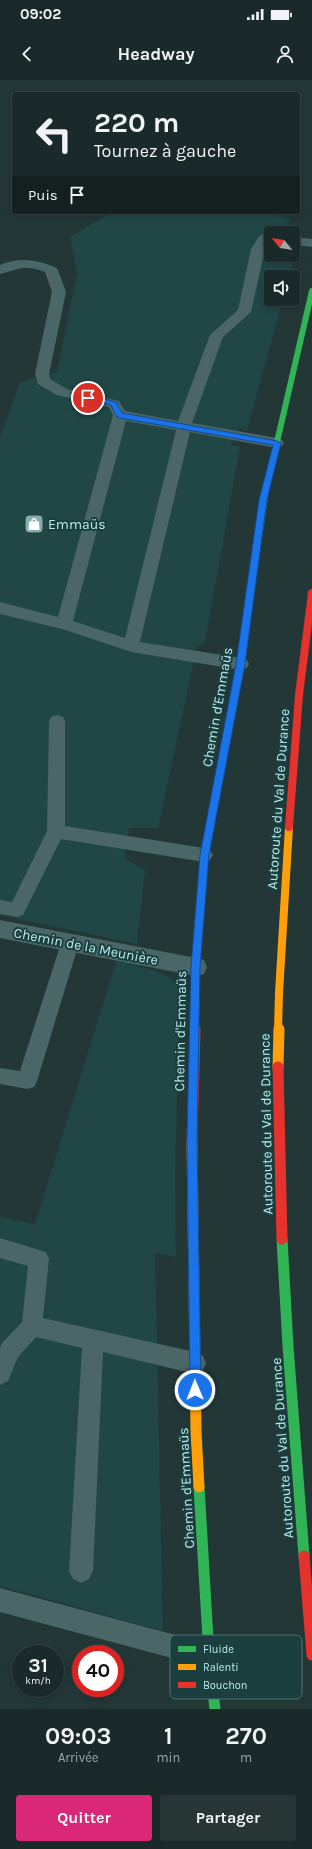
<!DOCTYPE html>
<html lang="fr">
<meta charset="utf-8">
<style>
:root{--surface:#1a2929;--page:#273535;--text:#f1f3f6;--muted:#9fa6a8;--line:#384546;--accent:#db2777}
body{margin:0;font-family:Karla,sans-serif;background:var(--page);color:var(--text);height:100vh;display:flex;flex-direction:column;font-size:15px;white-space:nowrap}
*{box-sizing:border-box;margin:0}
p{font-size:13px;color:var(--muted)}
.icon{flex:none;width:22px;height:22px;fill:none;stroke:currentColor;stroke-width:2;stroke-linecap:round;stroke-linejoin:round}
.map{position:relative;height:1629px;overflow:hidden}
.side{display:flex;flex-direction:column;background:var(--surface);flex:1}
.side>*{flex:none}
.guide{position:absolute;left:12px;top:12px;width:288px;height:122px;border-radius:4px;box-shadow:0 2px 6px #0003,0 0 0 1px var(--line);background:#1a2929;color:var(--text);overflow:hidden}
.needle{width:26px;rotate:300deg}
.controls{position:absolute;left:264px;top:146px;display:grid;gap:8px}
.controls a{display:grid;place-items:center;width:36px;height:36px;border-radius:4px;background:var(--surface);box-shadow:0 2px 6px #0003,0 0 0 1px var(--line);font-size:20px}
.speed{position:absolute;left:12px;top:1565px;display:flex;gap:8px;font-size:20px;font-weight:700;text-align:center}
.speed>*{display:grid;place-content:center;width:52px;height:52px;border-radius:50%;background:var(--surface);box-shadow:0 2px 6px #0003,0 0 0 1px var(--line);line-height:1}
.speed small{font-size:10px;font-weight:400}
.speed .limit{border:6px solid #d22;background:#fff;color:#111}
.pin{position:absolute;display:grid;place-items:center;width:34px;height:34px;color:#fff;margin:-17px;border:2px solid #fff;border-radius:50%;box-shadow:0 1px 4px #0007}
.me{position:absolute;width:44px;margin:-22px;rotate:359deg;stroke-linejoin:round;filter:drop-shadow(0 0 3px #0008)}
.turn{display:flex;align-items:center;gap:14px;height:84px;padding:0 16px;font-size:18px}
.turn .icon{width:52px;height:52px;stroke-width:2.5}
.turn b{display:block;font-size:28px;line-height:34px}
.then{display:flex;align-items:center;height:38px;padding:0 16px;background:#0003;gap:8px;font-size:15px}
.eta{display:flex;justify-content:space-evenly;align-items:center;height:68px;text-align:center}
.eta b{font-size:24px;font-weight:700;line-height:28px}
.button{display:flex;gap:8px;margin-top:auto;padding:8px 16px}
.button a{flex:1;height:46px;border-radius:4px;background:var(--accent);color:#fff;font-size:16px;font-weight:700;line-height:46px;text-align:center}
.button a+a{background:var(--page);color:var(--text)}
.status{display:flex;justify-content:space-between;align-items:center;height:28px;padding:0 20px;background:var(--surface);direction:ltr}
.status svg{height:11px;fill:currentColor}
header{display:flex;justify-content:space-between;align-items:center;height:52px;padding:0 16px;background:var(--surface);font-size:18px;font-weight:700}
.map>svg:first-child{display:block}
.built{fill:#204646}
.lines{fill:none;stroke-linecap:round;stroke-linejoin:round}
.lane{fill:#4a6666;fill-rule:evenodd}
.street{fill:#4a6666;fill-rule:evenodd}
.fast-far2{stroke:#30b455;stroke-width:6}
.fast-far1{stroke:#30b455;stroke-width:8}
.fast{stroke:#30b455;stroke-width:11}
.slow-far1{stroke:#ff9f0a;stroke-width:8}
.slow{stroke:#ff9f0a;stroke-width:11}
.jam-far1{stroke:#e5322d;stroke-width:8}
.jam{stroke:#e5322d;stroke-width:11}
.route{fill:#1a73e8;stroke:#114b97}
.labels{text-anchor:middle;stroke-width:4;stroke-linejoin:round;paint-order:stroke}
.poi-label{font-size:14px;fill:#b9eceb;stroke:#1b3f3f;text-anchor:start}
.street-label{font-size:14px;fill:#b9eceb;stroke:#1b3f3f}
.key{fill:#1b3f3f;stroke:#4a7373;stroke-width:1}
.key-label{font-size:11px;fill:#b9eceb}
</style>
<div class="status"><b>09:02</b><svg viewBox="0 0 49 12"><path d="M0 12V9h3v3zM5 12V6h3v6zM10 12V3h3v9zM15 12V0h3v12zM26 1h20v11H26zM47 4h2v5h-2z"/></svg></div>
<header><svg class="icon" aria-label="back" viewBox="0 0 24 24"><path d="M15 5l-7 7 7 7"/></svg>Headway<svg class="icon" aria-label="person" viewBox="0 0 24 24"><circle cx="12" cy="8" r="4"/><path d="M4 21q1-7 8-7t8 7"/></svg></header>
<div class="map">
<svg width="312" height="1629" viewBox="0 0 312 1629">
<rect width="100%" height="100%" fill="#233737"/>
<path class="built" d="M 112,132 L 263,132 L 290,138 L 286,153 L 271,153 L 271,175 L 293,175 L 293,166 L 297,167 L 289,197 L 271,197 L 271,219 L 283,219 L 247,350 L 239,348 L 231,365 L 240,367 L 205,562 L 196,567 L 193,585 L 158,748 L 129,748 L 124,778 L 145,790 L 137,864 L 0,835 L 0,358 L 20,302 L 57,292 L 77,193 L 70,157 Z
M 117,879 L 166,895 L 175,902 L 180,912 L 175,1095 L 176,1177 L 155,1173 L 163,1551 L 0,1506 L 0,1137 L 35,1144 Z"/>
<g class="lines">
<path class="lane" d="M 265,154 L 271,155 L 271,163 L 269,162 L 265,169 L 251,232 L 223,257 L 192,343 L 277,358 L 282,360 L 284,363 L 282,366 L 277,368 L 190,352 L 140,562 L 241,578 L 247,580 L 249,584 L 247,588 L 241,590 L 131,572 L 62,549 L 0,534 L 0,522 L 58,537 L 113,335 L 109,327 L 57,315 L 38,304 L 35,294 L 52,212 L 45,192 C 23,184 21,189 0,194 L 0,185 C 16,178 30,179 47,184 C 51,186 55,186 58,190 L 66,212 L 49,294 L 50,299 L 67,309 L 119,321 L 125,331 L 178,341 L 210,255 L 238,230 L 251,169 L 260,155 ZM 126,341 L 176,350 L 125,558 L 73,541 Z
M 293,157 L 312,159 L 312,167 L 293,165 Z
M 57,635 L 63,637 L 65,641 L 65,746 L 204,768 L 210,770 L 213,775 L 210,780 L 204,782 L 61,759 L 23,835 L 17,837 L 0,834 L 0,820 L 12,822 L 47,751 L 49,641 L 51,637 Z
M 70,855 L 76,858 L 79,863 L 37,1001 L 34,1007 L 27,1009 L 0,1004 L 0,988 L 20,991 L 61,863 L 64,858 Z
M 0,1158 L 46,1172 L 49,1179 L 43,1238 L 195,1272 L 203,1276 L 206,1283 L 203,1290 L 195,1294 L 103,1272 L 93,1491 L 89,1499 L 81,1503 L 73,1499 L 69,1491 L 82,1268 L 36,1257 L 18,1277 L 8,1301 L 0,1305 L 0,1268 L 2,1263 L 22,1242 L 28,1186 L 0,1178 Z
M 0,1508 L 209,1564 L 217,1568 L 221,1576 L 217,1584 L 209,1588 L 0,1532 Z"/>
<path class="street" d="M 0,840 L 196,878 L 204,880 L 207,887 L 204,894 L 196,896 L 0,858 Z"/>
<path class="fast-far2" d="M 264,418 L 312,211"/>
<path class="fast-far1" d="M 252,499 L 264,417"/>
<path class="fast" d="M 282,1159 L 288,1266 L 304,1476
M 199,1407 L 209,1576 L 215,1629"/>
<path class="slow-far1" d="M 208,756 L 241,584 L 252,499
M 278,950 L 279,913 L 289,747"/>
<path class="slow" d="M 278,987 L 279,949
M 192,1063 L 196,1351 L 199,1407"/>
<path class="jam-far1" d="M 289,747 L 299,615 L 312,513
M 195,950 L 196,887 L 204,775 L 208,756"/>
<path class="jam" d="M 278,987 L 282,1159
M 192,1063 L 195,949
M 304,1476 L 312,1575"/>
</g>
<path class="route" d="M 88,315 L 116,322 L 122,333 L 277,361 L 281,363 L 267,420 L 245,584 L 209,775 L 200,887 L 197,1060 L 201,1310 L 199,1314 L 195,1316 L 191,1314 L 190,1310 L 187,1060 L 191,887 L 200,775 L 236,584 L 259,420 L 273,365 L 120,338 L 117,337 L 111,325 L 85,319 L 84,318 Z"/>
<defs>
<symbol id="shop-square" viewBox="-11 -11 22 22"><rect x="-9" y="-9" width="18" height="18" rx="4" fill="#84adac" stroke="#1b3f3f"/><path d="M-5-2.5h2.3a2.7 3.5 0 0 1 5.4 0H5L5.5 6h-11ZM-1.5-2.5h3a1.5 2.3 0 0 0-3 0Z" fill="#fff"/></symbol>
</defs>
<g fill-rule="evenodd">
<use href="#shop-square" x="23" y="433" width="22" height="22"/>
</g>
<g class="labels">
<g class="poi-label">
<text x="48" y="449">Emmaüs</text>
</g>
<g class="street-label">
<text transform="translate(217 627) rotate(-80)" y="5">Chemin d'Emmaüs</text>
<text transform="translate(278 719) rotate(-86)" y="5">Autoroute du Val de Durance</text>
<text transform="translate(86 866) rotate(11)" y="5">Chemin de la Meunière</text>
<text transform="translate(180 951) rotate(-89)" y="5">Chemin d'Emmaüs</text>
<text transform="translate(266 1044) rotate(-91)" y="5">Autoroute du Val de Durance</text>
<text transform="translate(282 1368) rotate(-94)" y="5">Autoroute du Val de Durance</text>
<text transform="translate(186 1408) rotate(-93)" y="5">Chemin d'Emmaüs</text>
</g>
</g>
<rect x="170" y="1555" width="132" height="64" rx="6" class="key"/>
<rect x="178" y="1566" width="18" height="6" fill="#30b455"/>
<rect x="178" y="1584" width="18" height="6" fill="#ff9f0a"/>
<rect x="178" y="1602" width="18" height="6" fill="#e5322d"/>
<g class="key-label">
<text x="203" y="1573">Fluide</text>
<text x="203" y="1591">Ralenti</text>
<text x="203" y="1609">Bouchon</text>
</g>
</svg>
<div class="controls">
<a><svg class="needle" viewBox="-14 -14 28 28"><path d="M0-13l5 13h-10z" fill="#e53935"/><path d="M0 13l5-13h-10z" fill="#9fa6a8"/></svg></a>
<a><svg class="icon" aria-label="sound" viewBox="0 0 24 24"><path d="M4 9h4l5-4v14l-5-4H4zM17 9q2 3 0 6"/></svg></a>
</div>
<div class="speed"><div>31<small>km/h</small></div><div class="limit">40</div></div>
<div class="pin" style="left:88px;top:318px;background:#d93025"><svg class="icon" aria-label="arrive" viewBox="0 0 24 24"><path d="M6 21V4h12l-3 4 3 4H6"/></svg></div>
<svg class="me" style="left:195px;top:1310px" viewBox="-20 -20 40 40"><circle r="17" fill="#1a73e8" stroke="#fff" stroke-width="3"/><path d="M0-11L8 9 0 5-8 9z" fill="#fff"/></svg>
<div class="guide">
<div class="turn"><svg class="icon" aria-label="left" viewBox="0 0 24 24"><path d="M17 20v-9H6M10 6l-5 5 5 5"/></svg><div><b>220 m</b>Tournez à gauche</div></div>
<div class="then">Puis<svg class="icon" aria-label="arrive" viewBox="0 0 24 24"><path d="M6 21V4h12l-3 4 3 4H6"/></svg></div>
</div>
</div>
<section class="side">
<div class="eta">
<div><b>09:03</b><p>Arrivée</p></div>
<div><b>1</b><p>min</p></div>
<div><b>270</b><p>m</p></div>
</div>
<div class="button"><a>Quitter</a><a>Partager</a></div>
</section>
